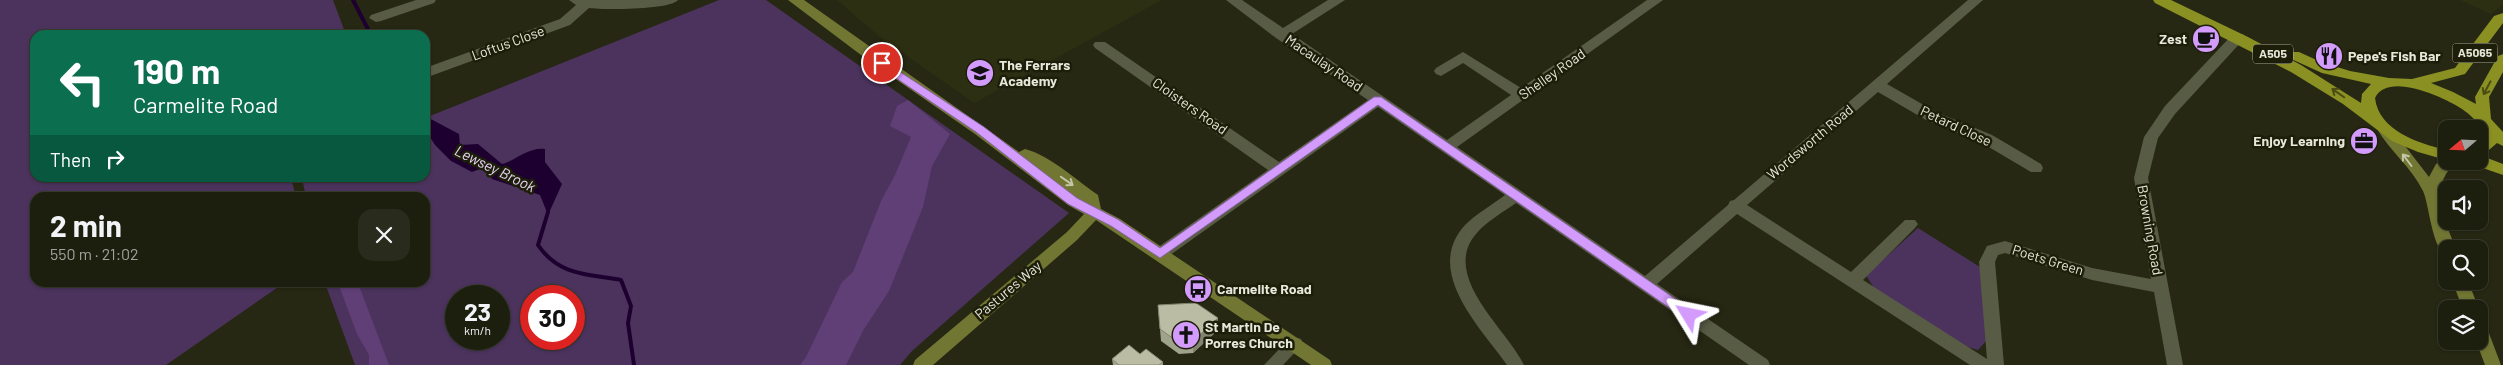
<!DOCTYPE html>
<meta charset="utf-8">
<style>
:root{--surface:#1c1e0e;--page:#292b1c;--text:#f1f3f6;--muted:#a0a29e;--line:#3a3c2e}
body{margin:0;font-family:Barlow,sans-serif;background:var(--page);color:var(--text);height:100vh;display:flex;flex-direction:column;font-size:19px;white-space:nowrap}
*{box-sizing:border-box;margin:0}
p{font-size:16px;color:var(--muted)}
.icon{flex:none;width:28px;height:28px;fill:none;stroke:currentColor;stroke-width:2;stroke-linecap:round;stroke-linejoin:round}
.map{position:relative;flex:1;overflow:hidden}
.drawer{position:absolute;left:30px;top:192px;width:400px;height:95px;display:flex;flex-direction:column;background:var(--surface);border-radius:15px;box-shadow:0 1px 4px #0004,0 0 0 1px var(--line)}
.drawer>*{flex:none}
.hud{position:absolute;left:30px;top:30px;width:400px;height:152px;border-radius:15px;box-shadow:0 1px 4px #0004,0 0 0 1px var(--line);background:#0b6e4f;color:#fff;overflow:hidden}
.needle{width:32px;rotate:251deg}
.fabs{position:absolute;left:2438px;top:120px;display:grid;gap:10px}
.fabs a{display:grid;place-items:center;width:50px;height:50px;border-radius:10px;background:var(--surface);box-shadow:0 1px 4px #0004,0 0 0 1px var(--line);font-size:25px}
.speed{position:absolute;left:445px;top:285px;display:flex;gap:10px;font-size:25px;font-weight:700;text-align:center}
.speed>*{display:grid;place-content:center;width:65px;height:65px;border-radius:50%;background:var(--surface);box-shadow:0 1px 4px #0004,0 0 0 1px var(--line);line-height:1}
.speed small{font-size:12px;font-weight:400}
.speed .limit{border:8px solid #d22;background:#fff;color:#111}
.pin{position:absolute;display:grid;place-items:center;width:42px;height:42px;color:#fff;margin:-21px;border:2px solid #fff;border-radius:50%;box-shadow:0 1px 5px #0007}
.me{position:absolute;width:55px;margin:-28px;rotate:305deg;stroke-linejoin:round;filter:drop-shadow(0 0 4px #0008)}
.turn{display:flex;align-items:center;gap:18px;height:105px;padding:0 20px;font-size:22px}
.turn .icon{width:65px;height:65px;stroke-width:2.5}
.turn b{display:block;font-size:35px;line-height:42px}
.then{display:flex;align-items:center;height:48px;padding:0 20px;background:#0003;gap:10px;font-size:19px}
.round{display:grid;place-items:center;flex:none;width:52px;height:52px;border-radius:15px;background:var(--page)}
.headline{display:flex;align-items:center;justify-content:space-between;height:85px;padding:0 20px}
h1{font-size:30px;font-weight:700;line-height:38px}
.map>svg:first-child{display:block}
.built{fill:#2d2f12}
.green{fill:#4b335d;fill-rule:evenodd}
.forest{fill:#603f77}
.water{fill:#1e0030}
.lines{fill:none;stroke-linecap:round;stroke-linejoin:round}
.stream{stroke:#1e0030;stroke-width:4}
.street{fill:#595c44;fill-rule:evenodd}
.secondary{fill:#727633;fill-rule:evenodd}
.primary{fill:#8b9022;fill-rule:evenodd}
.wall{fill:#a0a38c}
.shaded-wall{fill:#828472}
.building{fill:#babda3;stroke:#828472}
.oneway{stroke:#494c13}
.oneway2{stroke:#c3c6a8}
.route{fill:#d39cfc;stroke:#8965a4}
.labels{text-anchor:middle;stroke-width:5;stroke-linejoin:round;paint-order:stroke}
.shield{fill:#1d1e09;stroke:#aaab9b;stroke-width:1}
.shield-label{font-size:12px;font-weight:bold;fill:#e6e8da}
.poi-label{font-size:14px;font-weight:bold;fill:#e6e8da;stroke:#1d1e09;text-anchor:start}
.street-label{font-size:14px;fill:#e6e8da;stroke:#1d1e09}
.water-label{font-size:15px;font-style:italic;fill:#e8d5f7;stroke:#1d1e09}
</style>
<div class="map">
<svg width="2503" height="365" viewBox="0 0 2503 365">
<rect width="100%" height="100%" fill="#262813"/>
<path class="built" d="M 837,0 L 1162,0 L 974,103 L 880,37 Z
M 2460,0 L 2503,0 L 2503,5 L 2491,14 Z"/>
<path class="green" d="M 0,0 L 333,0 L 346,35 L 35,35 L 35,178 L 291,178 L 296,197 L 35,198 L 35,282 L 284,283 L 166,365 L 0,365 Z
M 719,0 L 766,0 L 1069,213 L 912,351 L 900,365 L 355,365 L 325,283 L 425,282 L 425,198 L 306,197 L 302,178 L 425,178 L 425,118 ZM 456,296 L 499,296 L 499,339 L 456,339 ZM 531,296 L 574,296 L 574,339 L 531,339 Z
M 1918,228 L 1980,267 L 1987,340 L 1978,350 L 1961,345 L 1875,290 L 1866,275 Z"/>
<path class="forest" d="M 908,100 L 950,134 L 932,166 L 923,207 L 889,291 L 864,329 L 846,365 L 800,365 L 806,357 L 842,282 L 853,272 L 881,201 L 895,175 L 911,137 L 890,126 L 897,106 Z
M 338,283 L 358,283 L 389,365 L 369,365 L 369,355 L 357,334 Z"/>
<path class="water" d="M 425,116 L 459,134 L 460,145 L 478,144 L 502,164 C 517,160 528,147 545,149 L 545,162 L 562,184 L 548,215 L 540,195 L 492,179 L 489,173 L 480,169 L 472,172 L 451,161 L 435,145 L 425,129 Z"/>
<g class="lines">
<path class="stream" d="M 353,0 L 371,35
M 548,212 L 538,245 C 559,276 588,274 621,280 L 631,306 L 628,323 L 634,365"/>
<path class="street" d="M 416,0 L 436,0 L 434,3 L 381,21 L 376,22 L 369,18 L 371,15 Z
M 569,0 L 678,0 C 670,10 603,10 589,8 L 570,25 L 425,78 L 425,68 L 560,19 L 576,5 Z
M 1226,0 L 1242,0 L 1283,28 L 1328,0 L 1345,0 L 1292,34 L 1447,140 L 1511,95 L 1463,63 L 1441,76 L 1436,74 L 1434,71 L 1436,68 L 1463,52 L 1521,88 L 1647,0 L 1663,0 L 1457,147 L 1645,276 L 1728,205 L 1730,201 L 1734,200 L 1968,0 L 1983,0 L 1887,84 L 1936,112 L 1992,135 L 2041,164 L 2043,168 L 2041,172 L 2031,172 L 1982,143 L 1926,120 L 1878,92 L 1747,205 L 1851,272 L 1905,220 L 1915,220 L 1918,224 L 1915,228 L 1863,280 L 1987,359 L 1979,262 L 1987,246 L 2005,241 L 2092,268 L 2151,279 L 2134,178 L 2144,137 L 2165,106 L 2233,34 L 2243,34 L 2245,37 L 2243,40 L 2175,114 L 2158,138 L 2148,178 L 2183,365 L 2167,365 L 2154,292 L 2092,280 L 2005,253 L 1998,255 L 1995,262 L 2004,365 L 1970,365 L 1737,214 L 1657,284 L 1768,360 L 1770,365 L 1749,365 L 1516,203 C 1503,212 1486,222 1476,234 C 1440,276 1507,329 1524,365 L 1507,365 C 1480,327 1423,271 1465,225 C 1476,214 1492,205 1505,195 L 1378,107 L 1166,258 L 1160,260 L 1154,258 L 1152,254 L 1154,250 L 1268,170 L 1095,48 L 1093,45 L 1095,42 L 1105,42 L 1279,162 L 1368,100 L 1276,38 Z
M 1295,337 L 1301,339 L 1303,344 L 1283,365 L 1264,365 L 1289,339 Z"/>
<path class="secondary" d="M 788,0 L 804,0 L 1019,152 L 1025,149 C 1051,156 1076,180 1098,195 L 1101,209 L 1120,219 L 1330,360 L 1332,365 L 1311,365 L 1096,220 L 1077,240 L 933,365 L 913,365 L 915,360 L 1067,232 L 1084,214 L 1068,205 L 975,134 L 861,55 Z
M 2384,124 L 2389,125 L 2429,177 L 2436,164 L 2446,158 L 2446,161 L 2460,161 C 2457,167 2449,168 2446,174 C 2432,198 2447,225 2456,249 L 2446,249 L 2446,254 C 2432,250 2429,203 2423,191 C 2412,168 2390,151 2377,129 Z
M 2452,281 L 2468,281 L 2479,309 L 2479,310 L 2463,309 Z
M 2479,321 L 2485,323 L 2487,328 L 2501,365 L 2485,365 L 2476,341 L 2479,341 Z"/>
<path class="primary" d="M 2153,0 L 2171,0 L 2248,37 L 2301,65 L 2361,103 L 2362,94 L 2371,84 L 2322,73 L 2289,58 L 2287,55 L 2289,52 L 2299,52 L 2321,62 L 2350,71 L 2389,78 L 2412,79 L 2455,68 L 2494,16 L 2503,13 L 2503,23 L 2465,74 L 2431,83 L 2453,92 L 2476,104 L 2475,97 L 2498,56 L 2503,54 L 2503,72 L 2489,97 L 2491,119 L 2503,132 L 2503,146 L 2497,143 L 2482,156 L 2503,164 L 2503,175 L 2474,165 L 2472,161 L 2479,161 L 2479,144 L 2483,140 L 2485,131 C 2478,123 2471,115 2462,109 C 2445,98 2388,71 2375,98 C 2379,131 2418,143 2446,150 L 2446,160 L 2418,152 L 2392,141 L 2343,104 L 2291,72 L 2155,3 Z"/>
</g>
<path class="wall" d="M 1158,305 L 1218,330 L 1193,353 L 1179,354 L 1161,341 Z
M 1140,354 L 1163,362 L 1163,365 L 1113,365 L 1112,359 Z"/>
<path class="shaded-wall" d="M 1218,318 L 1218,330 L 1193,353 L 1193,341 Z"/>
<path class="building" d="M 1196,303 L 1218,318 L 1193,341 L 1178,342 L 1160,329 L 1158,305 Z
M 1129,345 L 1140,354 L 1146,349 L 1163,362 L 1159,365 L 1119,365 L 1112,359 Z"/>
<defs><path id="oneway-shaft" d="M-6 0H5M1.5-3L5.5 0L1.5 3" fill="none" stroke-width="1.6" stroke-linecap="round" stroke-linejoin="round" transform="scale(1.25)"/></defs>
<g class="oneway">
<use href="#oneway-shaft" transform="translate(2487 88) rotate(118)"/>
<use href="#oneway-shaft" transform="translate(2338 93) rotate(-145)"/>
</g>
<g class="oneway2">
<use href="#oneway-shaft" transform="translate(2407 160) rotate(-127)"/>
<use href="#oneway-shaft" transform="translate(1067 181) rotate(35)"/>
</g>
<path class="route" d="M 882,60 L 984,127 L 1077,198 L 1119,220 L 1160,248 L 1374,97 L 1381,97 L 1693,311 L 1695,315 L 1693,318 L 1684,318 L 1378,105 L 1160,258 L 1111,226 L 1068,204 L 976,132 L 878,66 L 877,63 Z"/>
<defs>
<symbol id="cafe-disc" viewBox="-11 -11 22 22"><circle r="9.5" fill="#d39cfc" stroke="#1d1e09"/><path d="M-5.5-4.5H6V0H3Q3 3.5 0 3.5H-2.5Q-5.5 3.5-5.5 0ZM3-3.2v2h1.7v-2ZM-6 4.5H4V6H-6Z" fill="#111"/></symbol>
<symbol id="restaurant-disc" viewBox="-11 -11 22 22"><circle r="9.5" fill="#d39cfc" stroke="#1d1e09"/><path d="M-5-6h1v4h1v-4h1v4h1v-4h1v5L-1.5 .5V6h-2V.5L-5-1ZM5-6V6H3V1.5H1.5Q1.5-4 5-6Z" fill="#111"/></symbol>
<symbol id="school-disc" viewBox="-11 -11 22 22"><circle r="9.5" fill="#d39cfc" stroke="#1d1e09"/><path d="M0-5L7-2L0 1L-7-2ZM-4 1L0 2.5L4 1V4Q0 6-4 4Z" fill="#111"/></symbol>
<symbol id="office-disc" viewBox="-11 -11 22 22"><circle r="9.5" fill="#d39cfc" stroke="#1d1e09"/><path d="M-6-3h4V-5.5h4V-3h4V5H-6ZM-1-4.5V-3h2v-1.5ZM-6 0V1H6V0Z" fill="#111"/></symbol>
<symbol id="bus-disc" viewBox="-11 -11 22 22"><circle r="9.5" fill="#d39cfc" stroke="#1d1e09"/><path d="M-5-6H5V4H4V6H2V4H-2V6H-4V4H-5ZM-3.5-4V0h7V-4ZM-3.5 1.2v1.5H-2V1.2ZM2 1.2v1.5H3.5V1.2Z" fill="#111"/></symbol>
<symbol id="church-disc" viewBox="-11 -11 22 22"><circle r="9.5" fill="#d39cfc" stroke="#1d1e09"/><path d="M-1.2-6h2.4v3.5h3.3v2.4h-3.3V6h-2.4V-.1h-3.3v-2.4h3.3Z" fill="#111"/></symbol>
</defs>
<g fill-rule="evenodd">
<use href="#cafe-disc" x="2190" y="23" width="32" height="32"/>
<use href="#restaurant-disc" x="2313" y="40" width="32" height="32"/>
<use href="#school-disc" x="964" y="57" width="32" height="32"/>
<use href="#office-disc" x="2348" y="125" width="32" height="32"/>
<use href="#bus-disc" x="1182" y="273" width="32" height="32"/>
<use href="#church-disc" x="1170" y="319" width="32" height="32"/>
</g>
<g class="labels">
<g class="shield">
<rect x="2452.5" y="43.5" width="45" height="19" rx="4"/>
<rect x="2253" y="44.5" width="40" height="19" rx="4"/>
</g>
<g class="shield-label">
<text x="2475" y="57">A5065</text>
<text x="2273" y="58">A505</text>
</g>
<g class="poi-label">
<text x="2187" y="44" text-anchor="end">Zest</text>
<text x="2348" y="61">Pepe's Fish Bar</text>
<text x="999" y="70">The Ferrars<tspan x="999" dy="16">Academy</tspan></text>
<text x="2345" y="146" text-anchor="end">Enjoy Learning</text>
<text x="1217" y="294">Carmelite Road</text>
<text x="1205" y="332">St Martin De<tspan x="1205" dy="16">Porres Church</tspan></text>
</g>
<g class="street-label">
<text transform="translate(508 43) rotate(-20)" y="5">Loftus Close</text>
<text transform="translate(1324 63) rotate(34)" y="5">Macaulay Road</text>
<text transform="translate(1552 74) rotate(-35)" y="5">Shelley Road</text>
<text transform="translate(1190 106) rotate(35)" y="5">Cloisters Road</text>
<text transform="translate(1956 126) rotate(25)" y="5">Petard Close</text>
<text transform="translate(1810 142) rotate(-40)" y="5">Wordsworth Road</text>
<text transform="translate(2150 230) rotate(80)" y="5">Browning Road</text>
<text transform="translate(2048 260) rotate(17)" y="5">Poets Green</text>
<text transform="translate(1008 290) rotate(-40)" y="5">Pastures Way</text>
</g>
<g class="water-label">
<text transform="translate(495 169) rotate(26)" y="5">Lewsey Brook</text>
</g>
</g>
</svg>
<div class="fabs">
<a><svg class="needle" viewBox="-14 -14 28 28"><path d="M0-13l5 13h-10z" fill="#e53935"/><path d="M0 13l5-13h-10z" fill="#a0a29e"/></svg></a>
<a><svg class="icon" aria-label="sound" viewBox="0 0 24 24"><path d="M4 9h4l5-4v14l-5-4H4zM17 9q2 3 0 6"/></svg></a>
<a><svg class="icon" aria-label="search" viewBox="0 0 24 24"><circle cx="10" cy="10" r="6"/><path d="M15 15l6 6"/></svg></a>
<a><svg class="icon" aria-label="layers" viewBox="0 0 24 24"><path d="M12 4l9 5-9 5-9-5zM3 14l9 5 9-5"/></svg></a>
</div>
<div class="speed"><div>23<small>km/h</small></div><div class="limit">30</div></div>
<div class="pin" style="left:882px;top:63px;background:#d93025"><svg class="icon" aria-label="arrive" viewBox="0 0 24 24"><path d="M6 21V4h12l-3 4 3 4H6"/></svg></div>
<svg class="me" style="left:1689px;top:315px" viewBox="-20 -20 40 40"><path d="M0-17L14 15 0 8-14 15z" fill="#d39cfc" stroke="#fff" stroke-width="4"/></svg>
<div class="hud">
<div class="turn"><svg class="icon" aria-label="left" viewBox="0 0 24 24"><path d="M17 20v-9H6M10 6l-5 5 5 5"/></svg><div><b>190 m</b>Carmelite Road</div></div>
<div class="then">Then<svg class="icon" aria-label="right" viewBox="0 0 24 24"><path d="M7 20v-9h11M14 6l5 5-5 5"/></svg></div>
</div>
<section class="drawer">
<div class="headline"><div><h1>2 min</h1><p>550 m · 21:02</p></div><a class="round"><svg class="icon" aria-label="close" viewBox="0 0 24 24"><path d="M6 6l12 12M18 6L6 18"/></svg></a></div>
</section>
</div>
